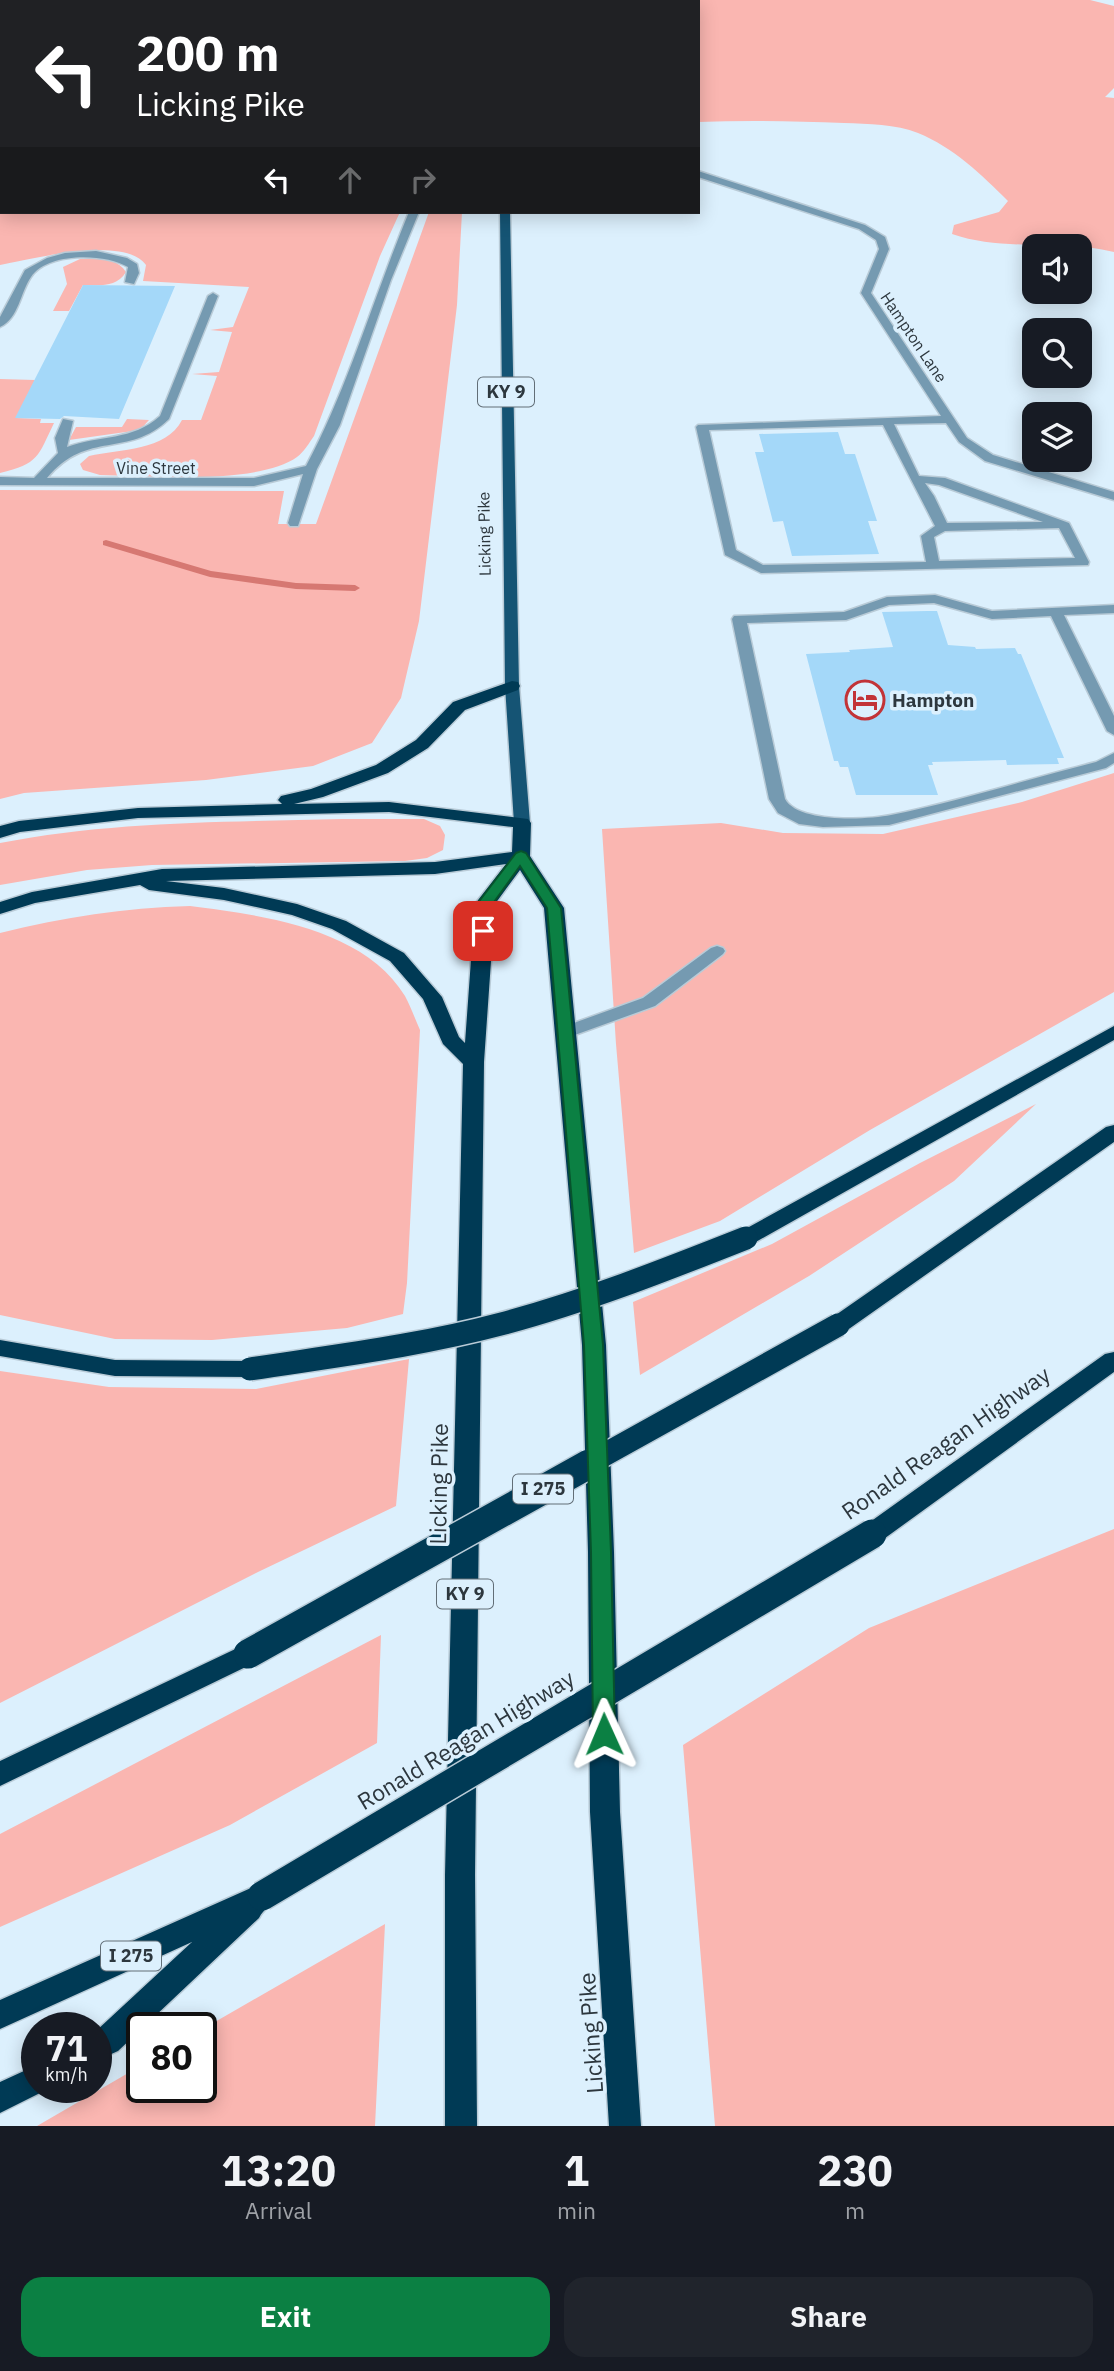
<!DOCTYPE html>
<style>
:root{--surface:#171b24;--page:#20242c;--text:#f1f3f6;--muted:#9ea1a6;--accent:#0b8043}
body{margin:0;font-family:"IBM Plex Sans",sans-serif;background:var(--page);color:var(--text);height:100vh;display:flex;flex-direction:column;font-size:26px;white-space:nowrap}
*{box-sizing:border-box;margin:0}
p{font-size:23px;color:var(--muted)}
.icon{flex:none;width:38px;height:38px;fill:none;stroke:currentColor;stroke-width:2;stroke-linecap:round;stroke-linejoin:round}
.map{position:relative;height:2126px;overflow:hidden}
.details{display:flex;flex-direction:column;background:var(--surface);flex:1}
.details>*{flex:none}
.top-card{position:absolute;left:0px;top:0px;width:700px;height:214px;box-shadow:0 4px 18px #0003;background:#202124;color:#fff;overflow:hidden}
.tools{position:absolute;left:1022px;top:234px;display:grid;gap:14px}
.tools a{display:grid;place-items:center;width:70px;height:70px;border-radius:14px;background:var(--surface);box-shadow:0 4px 18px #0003;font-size:35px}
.speed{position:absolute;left:21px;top:2012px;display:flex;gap:14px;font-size:35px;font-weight:700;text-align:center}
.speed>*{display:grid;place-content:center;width:91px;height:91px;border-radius:50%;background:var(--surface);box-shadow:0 4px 18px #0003;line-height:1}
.speed small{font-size:18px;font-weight:400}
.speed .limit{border:4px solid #111;border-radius:10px;background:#fff;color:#111}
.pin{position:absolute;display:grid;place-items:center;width:60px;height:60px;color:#fff;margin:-30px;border-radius:14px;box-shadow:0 4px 10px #0006}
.me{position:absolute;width:77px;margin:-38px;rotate:359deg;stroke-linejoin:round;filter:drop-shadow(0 0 5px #0008)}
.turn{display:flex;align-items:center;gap:24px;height:147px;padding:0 21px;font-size:32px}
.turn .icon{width:91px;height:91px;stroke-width:2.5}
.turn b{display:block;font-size:49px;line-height:60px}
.lanes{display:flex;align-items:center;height:66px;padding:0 21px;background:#0003;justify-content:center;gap:35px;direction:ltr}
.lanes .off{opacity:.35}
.eta{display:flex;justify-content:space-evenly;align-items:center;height:119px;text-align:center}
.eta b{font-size:42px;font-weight:700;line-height:49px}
.action{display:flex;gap:14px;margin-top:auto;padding:14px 21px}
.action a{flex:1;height:80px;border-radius:21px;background:var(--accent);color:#fff;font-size:28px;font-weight:700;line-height:80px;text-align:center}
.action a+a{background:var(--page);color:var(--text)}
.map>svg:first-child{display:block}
.green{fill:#fab6b1}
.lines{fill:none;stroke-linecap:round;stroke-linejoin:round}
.stream{fill:#d67872;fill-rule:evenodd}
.building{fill:#a4d8f9}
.minor-casing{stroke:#b9cbd7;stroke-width:3}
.major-casing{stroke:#b9cbd7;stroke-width:3}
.highway-casing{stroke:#b9cbd7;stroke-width:3}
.minor{fill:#759ab1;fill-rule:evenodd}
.major{fill:#155474;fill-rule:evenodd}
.highway{fill:#003a55;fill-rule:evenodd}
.highway-bridge-far1-casing{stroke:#b9cbd7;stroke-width:26;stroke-linecap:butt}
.highway-bridge-casing{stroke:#b9cbd7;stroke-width:32;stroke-linecap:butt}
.highway-bridge-far1{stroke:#003a55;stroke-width:23}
.highway-bridge{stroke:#003a55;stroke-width:29}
.route{fill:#0b8043;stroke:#07532c;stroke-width:2}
.labels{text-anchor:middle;stroke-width:7;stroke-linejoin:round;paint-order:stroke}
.far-street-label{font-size:16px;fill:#2d373e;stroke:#dcf0fd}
.shield{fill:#dcf0fd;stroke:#626e77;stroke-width:2}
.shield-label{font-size:18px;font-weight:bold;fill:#2d373e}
.poi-label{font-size:19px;font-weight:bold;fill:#2d373e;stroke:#dcf0fd;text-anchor:start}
.near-street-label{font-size:23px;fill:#2d373e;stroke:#dcf0fd}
</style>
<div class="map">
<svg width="1114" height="2126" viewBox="0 0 1114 2126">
<rect width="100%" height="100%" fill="#dcf0fd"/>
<path class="green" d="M 0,0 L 221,0 L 2,2 L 0,64 Z
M 537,0 L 1090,0 L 1114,6 L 1114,88 L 1105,97 L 1114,98 L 1114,252 C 1061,239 1004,252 952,234 L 954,225 L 999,212 L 1008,201 C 982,175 953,147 918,133 C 896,124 868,124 844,123 C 796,121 747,120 698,122 L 698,2 Z
M 0,201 L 2,212 L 400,212 L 380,256 L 314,436 C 309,443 304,452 297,457 C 258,485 149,476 100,475 L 83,470 L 80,464 L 89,456 C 120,449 166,451 182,420 L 201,420 L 217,376 L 192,374 L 219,372 L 232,332 L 210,330 L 233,327 L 249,287 L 143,281 L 146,265 C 125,235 31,259 0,265 Z
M 429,212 L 462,212 L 457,305 L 419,621 L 401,698 L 372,743 L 313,766 L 206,780 L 24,793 L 0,799 L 0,490 L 284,491 L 278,524 L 316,524 Z
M 80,259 C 96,258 117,257 126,272 C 116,288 100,285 83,285 L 69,311 L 53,311 L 67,284 L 63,267 Z
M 0,379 L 35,380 L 16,418 L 41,419 L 40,423 L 54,423 C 38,456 39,464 0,473 Z
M 127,419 L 149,420 L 140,430 L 69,440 L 76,427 L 122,427 Z
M 1114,773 L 1114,992 L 870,1130 L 720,1221 L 634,1253 L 616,1044 L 602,829 L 721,823 L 783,833 L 883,834 L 1022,802 Z
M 342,819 L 424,819 L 440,826 L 445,835 L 443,850 L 427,858 L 405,861 L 152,865 L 87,870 L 0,885 L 0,843 C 112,821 228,822 342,819 Z
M 190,906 C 261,915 364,928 405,996 C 411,1007 415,1019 420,1030 L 407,1283 L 403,1314 L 347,1328 L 212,1340 L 115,1339 L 0,1315 L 0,933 C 65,917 123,908 190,906 Z
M 1036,1104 L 954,1181 L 809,1276 L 640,1375 L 633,1302 L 772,1244 L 920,1163 Z
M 409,1359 L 396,1506 L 258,1572 L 0,1703 L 0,1371 L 109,1387 L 256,1389 Z
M 1114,1529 L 1114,2126 L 715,2126 L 683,1745 L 869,1628 Z
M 381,1635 L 377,1743 L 230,1825 L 0,1927 L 0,1834 Z
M 385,1924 L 375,2126 L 37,2126 L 142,2065 L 142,2088 L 201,2088 L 201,2030 Z"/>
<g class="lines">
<path class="stream" d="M 106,540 L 211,571 L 296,583 L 355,585 L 360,588 L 355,591 L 296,589 L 210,577 L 103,545 L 103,541 Z"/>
</g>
<path class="building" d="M 83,285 L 175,286 L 119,419 L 64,416 L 60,419 L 15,418 Z
M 838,432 L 845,454 L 855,454 L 877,521 L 868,521 L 879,554 L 792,556 L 783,521 L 773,522 L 755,452 L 764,452 L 759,434 Z
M 927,611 L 937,611 L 948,645 L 975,647 L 976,649 L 1015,648 L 1018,654 L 1021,654 L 1064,758 L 1057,758 L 1059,764 L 1007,765 L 1006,760 L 932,762 L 933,765 L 928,765 L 938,795 L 856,795 L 848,767 L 840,767 L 838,761 L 834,761 L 806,654 L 850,652 L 849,650 L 893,647 L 882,612 Z"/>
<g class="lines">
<defs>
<path id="minor" d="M 698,171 L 865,225 L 885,237 L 889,249 L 871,293 L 967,438 L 993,455 L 1114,492 L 1114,500 L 985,461 L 959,442 L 946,423 L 894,424 L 919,476 L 945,478 L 1069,523 L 1089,562 L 1088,565 L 761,573 L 725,555 L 696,427 L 698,425 L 941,416 L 861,293 L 879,249 L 876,240 L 859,229 L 698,177 ZM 883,425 L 935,526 L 921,536 L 926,562 L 763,565 L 736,550 L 709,430 ZM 925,483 L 939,485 L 1043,522 L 947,523 L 934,496 ZM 1059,528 L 1075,558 L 939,561 L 934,537 L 945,531 Z
M 409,212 L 419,212 L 391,280 L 340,425 L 317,469 L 298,526 L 290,526 L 288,523 L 303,474 L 254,486 L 0,485 L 0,477 L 34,478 L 58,453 L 55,438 L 63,419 L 73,421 L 67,447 C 99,435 133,441 160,416 L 208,296 L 213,293 L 218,296 L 169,419 C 128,459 88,429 47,478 L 254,478 L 306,466 C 349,386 374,296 409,212 Z
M 96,251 L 127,258 L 137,264 L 139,273 L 134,284 L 125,282 L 128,267 C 105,253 47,252 31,277 C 20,293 19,318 0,327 L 0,317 L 25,270 L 47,258 L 65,253 Z
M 935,595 L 992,611 L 1114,605 L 1114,613 L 1064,615 L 1114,716 L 1114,735 L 1107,731 L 1051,616 L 992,619 L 934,603 L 889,605 L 846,620 L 747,623 L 785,799 C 798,823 866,820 891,815 C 960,801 1028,779 1096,762 L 1114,753 L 1114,763 L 1106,768 L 889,825 L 823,827 L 799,824 L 778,813 L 769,799 L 732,619 L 734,616 L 844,612 L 887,597 Z
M 717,946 L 723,948 L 725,951 L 723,954 L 655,1006 L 572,1036 L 560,1036 L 557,1032 L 560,1028 L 643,998 L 711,948 Z"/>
<path id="major" d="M 489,0 L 497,0 L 498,2 L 490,2 Z
M 500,212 L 510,212 L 519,686 L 530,823 L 522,828 L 514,823 L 505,686 Z"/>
<path id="highway" d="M 512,681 L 518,682 L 520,686 L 518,690 L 465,710 L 428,748 L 388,773 L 323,797 L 294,804 L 389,802 L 528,819 L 531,823 L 530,856 L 564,908 L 606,1345 L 614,1552 L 620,1812 L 641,2126 L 609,2126 L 590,1812 L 588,1552 L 582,1345 L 544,908 L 520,870 L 495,904 L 484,1062 L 475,1875 L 477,2126 L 445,2126 L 445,1875 L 463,1064 L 443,1044 L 423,999 L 390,961 L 332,929 L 292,915 L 224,900 L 149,890 L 140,885 L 35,903 L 0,914 L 0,902 L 32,892 L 162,869 L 435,862 L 512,852 L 513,827 L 389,812 L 138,818 L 20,832 L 0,838 L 0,826 L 19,821 L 138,808 L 282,804 L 278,800 L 281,796 L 311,789 L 376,765 L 416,740 L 453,702 ZM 506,864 L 475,904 L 465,1043 L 459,1037 L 442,997 L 404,953 L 346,921 L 297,904 L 224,888 L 166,881 L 435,874 Z
M 1114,1026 L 1114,1040 L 754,1243 L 746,1245 L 738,1243 L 735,1238 L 738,1233 Z
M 1114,1125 L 1114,1142 L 846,1331 L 838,1333 L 830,1331 L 826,1325 L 830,1319 L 1106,1127 Z
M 0,1340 L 115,1360 L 250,1361 L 259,1363 L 262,1369 L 259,1375 L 250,1377 L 115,1376 L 0,1356 Z
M 1114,1352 L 1114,1372 L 881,1541 L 872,1544 L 863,1541 L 859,1534 L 863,1527 L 1105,1354 Z
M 248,1643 L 258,1647 L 262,1654 L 258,1661 L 0,1786 L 0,1761 Z
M 262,1883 L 273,1887 L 277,1896 C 272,1906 264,1908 259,1918 L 118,2051 L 96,2061 L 96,2031 L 192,1942 L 0,2029 L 0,2000 Z
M 37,2065 L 37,2088 L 48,2089 L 0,2113 L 0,2082 Z"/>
</defs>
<use href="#minor" class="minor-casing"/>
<use href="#major" class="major-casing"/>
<use href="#highway" class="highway-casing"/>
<use href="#minor" class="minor"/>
<use href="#major" class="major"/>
<use href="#highway" class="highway"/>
<defs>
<path id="highway-bridge-far1" d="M 250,1369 C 334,1356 418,1346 501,1324 C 584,1302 665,1270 746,1238
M 586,1465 L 838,1325"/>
<path id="highway-bridge" d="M 248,1654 L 589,1464
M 262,1896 L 872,1534"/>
</defs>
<use href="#highway-bridge-far1" class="highway-bridge-far1-casing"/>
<use href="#highway-bridge" class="highway-bridge-casing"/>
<use href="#highway-bridge-far1" class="highway-bridge-far1"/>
<use href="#highway-bridge" class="highway-bridge"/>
</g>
<path class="route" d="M 521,851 L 526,853 L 561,908 L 603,1345 L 611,1552 L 615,1734 L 611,1740 L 604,1742 L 596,1740 L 593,1734 L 591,1552 L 584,1345 L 547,908 L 520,866 L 492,905 L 488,934 L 478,934 L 476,931 L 477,904 L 516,853 Z"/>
<defs>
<symbol id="hotel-ring" viewBox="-11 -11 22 22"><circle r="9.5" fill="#dcf0fd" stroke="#c23337" stroke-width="1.5"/><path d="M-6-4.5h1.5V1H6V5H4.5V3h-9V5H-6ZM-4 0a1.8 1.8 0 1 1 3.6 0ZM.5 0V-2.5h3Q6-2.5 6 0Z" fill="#c23337"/></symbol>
</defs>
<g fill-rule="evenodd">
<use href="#hotel-ring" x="843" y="678" width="44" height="44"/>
</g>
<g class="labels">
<g class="far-street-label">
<text transform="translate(914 337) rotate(56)" y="6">Hampton Lane</text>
<text x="156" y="474">Vine Street</text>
<text transform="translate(484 534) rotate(-91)" y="6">Licking Pike</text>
</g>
<g class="shield">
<rect x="478" y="377.5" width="56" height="29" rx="5"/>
<rect x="513" y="1474.5" width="60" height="29" rx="5"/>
<rect x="437" y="1579.5" width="56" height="29" rx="5"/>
<rect x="101" y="1941.5" width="60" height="29" rx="5"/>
</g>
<g class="shield-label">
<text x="506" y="398">KY 9</text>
<text x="543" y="1495">I 275</text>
<text x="465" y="1600">KY 9</text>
<text x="131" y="1962">I 275</text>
</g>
<g class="poi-label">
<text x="892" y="707">Hampton</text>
</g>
<g class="near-street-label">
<text transform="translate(946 1443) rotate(-35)" y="8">Ronald Reagan Highway</text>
<text transform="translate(439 1484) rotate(-89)" y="8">Licking Pike</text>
<text transform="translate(466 1740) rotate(-31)" y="8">Ronald Reagan Highway</text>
<text transform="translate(591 2033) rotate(-94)" y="8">Licking Pike</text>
</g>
</g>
</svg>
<div class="tools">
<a><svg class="icon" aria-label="sound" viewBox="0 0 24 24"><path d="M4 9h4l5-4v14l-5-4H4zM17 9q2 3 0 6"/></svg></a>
<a><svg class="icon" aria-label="search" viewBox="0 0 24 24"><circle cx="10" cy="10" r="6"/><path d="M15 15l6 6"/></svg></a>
<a><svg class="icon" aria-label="layers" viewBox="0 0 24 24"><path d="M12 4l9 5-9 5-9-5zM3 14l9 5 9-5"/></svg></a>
</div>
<div class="speed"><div>71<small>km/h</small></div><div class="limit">80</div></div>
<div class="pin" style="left:483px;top:931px;background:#d93025"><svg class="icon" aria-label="arrive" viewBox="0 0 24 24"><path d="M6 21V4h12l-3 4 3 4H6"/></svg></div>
<svg class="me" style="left:604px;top:1734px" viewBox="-20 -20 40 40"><path d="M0-17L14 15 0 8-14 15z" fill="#0b8043" stroke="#fff" stroke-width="4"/></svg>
<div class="top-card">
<div class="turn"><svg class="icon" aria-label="left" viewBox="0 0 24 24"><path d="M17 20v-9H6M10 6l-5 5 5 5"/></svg><div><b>200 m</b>Licking Pike</div></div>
<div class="lanes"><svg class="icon" aria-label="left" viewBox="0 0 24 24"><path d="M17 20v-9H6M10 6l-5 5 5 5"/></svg><svg class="icon off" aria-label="ahead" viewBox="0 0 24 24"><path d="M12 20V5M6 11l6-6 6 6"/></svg><svg class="icon off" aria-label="right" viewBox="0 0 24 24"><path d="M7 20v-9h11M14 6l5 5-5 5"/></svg></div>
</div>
</div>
<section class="details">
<div class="eta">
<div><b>13:20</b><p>Arrival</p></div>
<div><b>1</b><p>min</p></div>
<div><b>230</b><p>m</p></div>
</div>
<div class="action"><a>Exit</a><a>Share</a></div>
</section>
